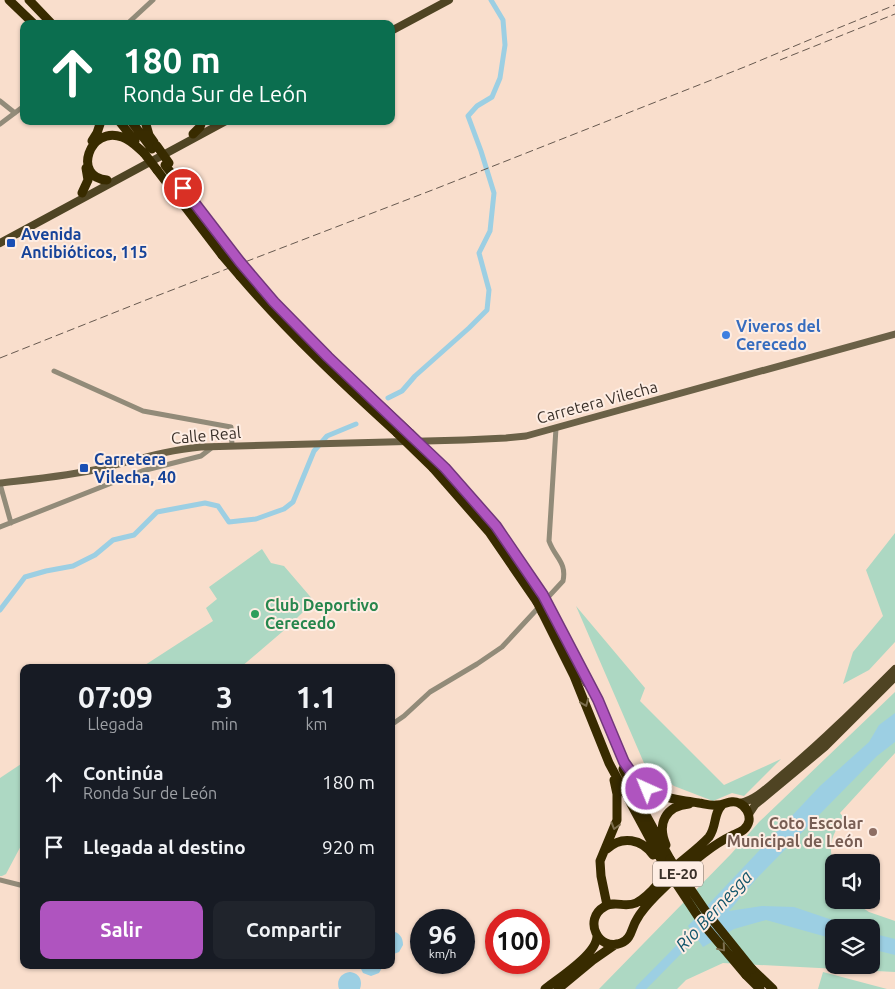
<!DOCTYPE html>
<html lang="es">
<meta charset="utf-8">
<style>
:root{--surface:#171b24;--page:#20242c;--text:#f1f3f6;--muted:#9ea1a6;--accent:#af54bf}
body{margin:0;font-family:Ubuntu,sans-serif;background:var(--page);color:var(--text);height:100vh;display:flex;flex-direction:column;font-size:19px;white-space:nowrap}
*{box-sizing:border-box;margin:0}
p{font-size:16px;color:var(--muted)}
.icon{flex:none;width:28px;height:28px;fill:none;stroke:currentColor;stroke-width:2;stroke-linecap:round;stroke-linejoin:round}
.map{position:relative;flex:1;overflow:hidden}
.drawer{position:absolute;left:20px;top:664px;width:375px;height:305px;display:flex;flex-direction:column;background:var(--surface);border-radius:10px;box-shadow:0 1px 4px #0004}
.drawer>*{flex:none}
.top-card{position:absolute;left:20px;top:20px;width:375px;height:105px;border-radius:10px;box-shadow:0 1px 4px #0004;background:#0b6e4f;color:#fff;overflow:hidden}
.buttons{position:absolute;left:825px;top:854px;display:grid;gap:10px}
.buttons a{display:grid;place-items:center;width:55px;height:55px;border-radius:10px;background:var(--surface);box-shadow:0 1px 4px #0004;font-size:25px}
.speed{position:absolute;left:410px;top:909px;display:flex;gap:10px;font-size:25px;font-weight:700;text-align:center}
.speed>*{display:grid;place-content:center;width:65px;height:65px;border-radius:50%;background:var(--surface);box-shadow:0 1px 4px #0004;line-height:1}
.speed small{font-size:12px;font-weight:400}
.speed .limit{border:8px solid #d22;background:#fff;color:#111}
.pin{position:absolute;display:grid;place-items:center;width:42px;height:42px;color:#fff;margin:-21px;border:2px solid #fff;border-radius:50%;box-shadow:0 1px 5px #0007}
.me{position:absolute;width:55px;margin:-28px;rotate:316deg;stroke-linejoin:round;filter:drop-shadow(0 0 4px #0008)}
.turn{display:flex;align-items:center;gap:18px;height:105px;padding:0 20px;font-size:22px}
.turn .icon{width:65px;height:65px;stroke-width:2.5}
.turn b{display:block;font-size:35px;line-height:42px}
.eta{display:flex;justify-content:space-evenly;align-items:center;height:85px;text-align:center}
.eta b{font-size:30px;font-weight:600;line-height:35px}
.button{display:flex;gap:10px;margin-top:auto;padding:10px 20px}
.button a{flex:1;height:58px;border-radius:10px;background:var(--accent);color:#fff;font-size:20px;font-weight:600;line-height:58px;text-align:center}
.button a+a{background:var(--page);color:var(--text)}
ul{padding:0;list-style:none}
li{display:flex;align-items:center;gap:15px;height:65px;padding:0 20px}
li div{flex:1}
li b{display:block;font-size:19px}
li em{font-style:normal}
.map>svg:first-child{display:block}
.green{fill:#add8c3;fill-rule:evenodd}
.water{fill:#9ccfe3}
.lines{fill:none;stroke-linecap:round;stroke-linejoin:round}
.canal{stroke:#9ccfe3;stroke-width:5}
.river{stroke:#9ccfe3;stroke-width:9}
.street{stroke:#928b79;stroke-width:5}
.secondary{stroke:#6b6147;stroke-width:7}
.primary{stroke:#4f4423;stroke-width:8}
.highway{stroke:#382b00;stroke-width:9}
.rail{stroke:#67594f;stroke-width:1;stroke-dasharray:8 4;stroke-linecap:butt}
.highway-bridge{stroke:#382b00;stroke-width:9}
.oneway{stroke:#7d6f4f}
.route-casing{stroke:#72377c;stroke-width:12}
.route{stroke:#af54bf;stroke-width:9}
.transit-dot{fill:#1a4fb4;stroke:#feede3;stroke-width:2}
.shop-dot{fill:#3f7fe0;stroke:#feede3;stroke-width:2}
.leisure-dot{fill:#2e9e5b;stroke:#feede3;stroke-width:2}
.education-dot{fill:#8d6e63;stroke:#feede3;stroke-width:2}
.labels{text-anchor:middle;stroke-width:4;stroke-linejoin:round;paint-order:stroke}
.shield{fill:#feede3;stroke:#756961;stroke-width:1}
.shield-label{font-size:15px;font-weight:bold;fill:#3a3029}
.transit-label{font-size:16px;font-weight:bold;fill:#164399;stroke:#feede3;text-anchor:start}
.shop-label{font-size:16px;font-weight:bold;fill:#366cbe;stroke:#feede3;text-anchor:start}
.street-label{font-size:16px;fill:#3a3029;stroke:#feede3}
.leisure-label{font-size:16px;font-weight:bold;fill:#27864d;stroke:#feede3;text-anchor:start}
.education-label{font-size:16px;font-weight:bold;fill:#785e54;stroke:#feede3;text-anchor:end}
.water-label{font-size:18px;font-style:italic;fill:#13566c;stroke:#feede3}
</style>
<div class="map">
<svg width="895" height="989" viewBox="0 0 895 989">
<rect width="100%" height="100%" fill="#f9decc"/>
<path class="green" d="M 895,533 L 895,642 L 869,670 L 843,684 L 853,652 L 883,616 L 866,570 Z
M 262,549 L 271,563 L 284,566 L 314,601 L 289,626 L 241,667 L 146,667 L 145,665 L 213,621 L 206,608 L 217,599 L 209,587 Z
M 576,606 L 645,688 L 640,701 L 724,785 L 781,759 L 744,796 L 732,793 L 713,801 L 674,786 L 644,763 Z
M 895,692 L 895,753 L 840,813 L 844,818 C 826,842 831,849 834,875 C 834,883 834,892 834,900 L 851,900 L 869,912 L 895,921 L 895,972 L 723,963 L 686,980 L 677,989 L 599,989 L 731,854 L 759,822 ZM 834,928 L 871,928 L 871,965 L 834,965 Z
M 24,762 L 24,840 L 6,874 L 2,876 L 0,876 L 0,778 Z
M 823,972 L 887,989 L 818,989 Z"/>
<path class="water" d="M 895,713 L 895,742 L 877,756 L 758,877 L 729,911 L 762,906 L 794,907 L 853,927 L 834,928 L 834,939 L 766,920 L 734,929 L 703,947 L 688,926 L 820,786 L 869,742 L 879,725 Z
M 391,931 C 399,932 403,937 403,945 L 399,952 L 391,955 Z
M 871,933 L 895,939 L 895,955 L 871,949 Z
M 359,965 L 383,965 L 383,966 L 379,973 L 371,976 L 363,973 Z
M 350,972 C 359,973 363,980 360,989 L 339,989 C 336,980 341,973 350,972 Z"/>
<g class="lines">
<path class="canal" d="M 388,398 L 402,391 L 415,376 L 469,328 L 487,310 L 489,290 L 479,253 L 490,231 L 494,193 L 481,151 L 468,116 L 477,106 L 492,97 L 500,78 L 505,45 L 503,20 L 491,0
M 0,610 L 25,577 L 46,571 L 73,566 L 95,555 L 113,540 L 134,535 L 157,512 L 205,503 L 218,506 L 229,522 L 256,519 L 284,509 L 293,502 L 314,451 L 327,436 L 356,424"/>
<path class="river" d="M 640,989 L 702,926"/>
<path class="street" d="M 127,24 L 153,0
M 0,101 L 15,113
M 0,124 L 24,106
M 54,371 L 143,411 L 231,427 L 232,445
M 0,484 L 11,523
M 0,527 L 142,471 L 201,456 L 214,446
M 391,725 L 404,716 L 430,692 L 477,664 L 502,647 L 563,581 C 567,562 555,558 549,541 L 556,428
M 0,880 L 24,886"/>
<path class="secondary" d="M 0,483 C 35,479 69,476 103,468 C 136,460 167,450 201,447 L 464,440 L 506,438 L 526,436 L 895,334"/>
<path class="primary" d="M 391,31 L 449,0
M 0,243 L 226,121
M 740,803 C 756,800 769,786 781,776 C 821,743 858,706 895,669
M 749,814 L 755,805 L 825,747 L 895,677"/>
<path class="highway" d="M 9,0 L 34,24
M 29,0 L 52,24
M 119,121 L 135,141
M 131,121 L 152,149
M 145,121 L 149,135 L 154,142
M 193,134 L 200,127 L 202,121
M 92,141 L 97,133 L 101,121
M 165,165 L 231,251
M 157,170 L 222,255
M 107,180 C 72,178 89,125 122,137 C 131,140 137,147 144,153
M 82,193 L 88,180 L 86,168
M 249,273 L 301,331 L 410,433
M 240,276 C 289,333 342,383 397,433
M 433,468 L 489,532 L 537,602
M 445,468 L 496,526 L 543,595
M 549,605 L 587,683
M 542,612 L 574,676 L 609,763 L 664,865
M 586,679 C 590,686 595,694 599,702 C 613,733 621,777 655,793 C 668,800 684,800 699,803 C 705,804 711,806 717,805 C 725,805 731,799 739,803 C 746,806 750,814 749,821 C 747,830 740,832 733,835 C 712,845 695,860 678,875 C 666,885 644,906 637,919 C 631,928 632,939 621,943 C 598,952 583,919 604,907 C 614,900 625,908 636,903 C 649,897 657,884 666,875 C 680,861 696,851 709,837 C 717,826 713,814 722,805
M 623,769 L 641,806 L 670,859
M 666,845 C 657,824 665,806 689,804
M 607,849 C 622,835 642,839 653,855
M 607,905 L 601,876 L 600,861 L 617,820 L 617,794 L 614,780
M 752,969 L 773,989
M 746,975 L 760,989
M 545,989 C 559,978 597,954 597,936
M 558,989 L 593,960 L 616,944"/>
<path class="rail" d="M 780,60 L 895,14
M 0,358 L 146,300 L 435,189 L 747,66 L 821,35 L 895,5"/>
<path class="highway-bridge" d="M 157,146 L 169,163
M 144,153 L 157,170
M 231,251 L 249,273
M 222,255 L 240,276
M 397,433 L 433,468
M 410,433 L 445,468
M 543,595 L 549,605
M 537,602 L 542,612
M 670,859 L 707,913 L 752,969
M 664,865 L 703,924 L 746,975"/>
</g>
<defs><path id="oneway-chevron" d="M-2-3.5L2.5 0L-2 3.5" fill="none" stroke-width="1.6" stroke-linecap="round" stroke-linejoin="round" transform="scale(1.25)"/></defs>
<g class="oneway">
<use href="#oneway-chevron" transform="translate(585 703) rotate(68)"/>
<use href="#oneway-chevron" transform="translate(615 826) rotate(106)"/>
<use href="#oneway-chevron" transform="translate(722 948) rotate(50)"/>
</g>
<g class="lines">
<defs>
<path id="route" d="M 183,188 L 240,262 L 274,302 L 328,357 L 445,468 L 496,526 L 543,595 L 598,700 L 624,762 L 638,782 L 647,789"/>
</defs>
<use href="#route" class="route-casing"/>
<use href="#route" class="route"/>
</g>
<g class="transit-dot">
<rect x="6" y="238" width="10" height="10" rx="2.5"/>
<rect x="79" y="463" width="10" height="10" rx="2.5"/>
</g>
<circle class="shop-dot" cx="726" cy="335" r="5"/>
<circle class="leisure-dot" cx="255" cy="614" r="5"/>
<circle class="education-dot" cx="873" cy="832" r="5"/>
<g class="labels">
<rect class="shield" x="653" y="861.5" width="50" height="25" rx="4"/>
<g class="shield-label">
<text x="678" y="879">LE-20</text>
</g>
<g class="transit-label">
<text x="21" y="240">Avenida<tspan x="21" dy="18">Antibióticos, 115</tspan></text>
<text x="94" y="465">Carretera<tspan x="94" dy="18">Vilecha, 40</tspan></text>
</g>
<g class="shop-label">
<text x="736" y="332">Viveros del<tspan x="736" dy="18">Cerecedo</tspan></text>
</g>
<g class="street-label">
<text transform="translate(597 402) rotate(-15)" y="6">Carretera Vilecha</text>
<text transform="translate(206 435) rotate(-5)" y="6">Calle Real</text>
</g>
<g class="leisure-label">
<text x="265" y="611">Club Deportivo<tspan x="265" dy="18">Cerecedo</tspan></text>
</g>
<g class="education-label">
<text x="863" y="829">Coto Escolar<tspan x="863" dy="18">Municipal de León</tspan></text>
</g>
<g class="water-label">
<text transform="translate(714 911) rotate(-47)" y="6">Río Bernesga</text>
</g>
</g>
</svg>
<div class="buttons">
<a><svg class="icon" aria-label="sound" viewBox="0 0 24 24"><path d="M4 9h4l5-4v14l-5-4H4zM17 9q2 3 0 6"/></svg></a>
<a><svg class="icon" aria-label="layers" viewBox="0 0 24 24"><path d="M12 4l9 5-9 5-9-5zM3 14l9 5 9-5"/></svg></a>
</div>
<div class="speed"><div>96<small>km/h</small></div><div class="limit">100</div></div>
<div class="pin" style="left:183px;top:188px;background:#d93025"><svg class="icon" aria-label="arrive" viewBox="0 0 24 24"><path d="M6 21V4h12l-3 4 3 4H6"/></svg></div>
<svg class="me" style="left:647px;top:789px" viewBox="-20 -20 40 40"><circle r="17" fill="#af54bf" stroke="#fff" stroke-width="3"/><path d="M0-11L8 9 0 5-8 9z" fill="#fff"/></svg>
<div class="top-card">
<div class="turn"><svg class="icon" aria-label="ahead" viewBox="0 0 24 24"><path d="M12 20V5M6 11l6-6 6 6"/></svg><div><b>180 m</b>Ronda Sur de León</div></div>
</div>
<section class="drawer">
<div class="eta">
<div><b>07:09</b><p>Llegada</p></div>
<div><b>3</b><p>min</p></div>
<div><b>1.1</b><p>km</p></div>
</div>
<ul>
<li><svg class="icon" aria-label="ahead" viewBox="0 0 24 24"><path d="M12 20V5M6 11l6-6 6 6"/></svg><div><b>Continúa</b><p>Ronda Sur de León</p></div><em>180 m</em></li>
<li><svg class="icon" aria-label="arrive" viewBox="0 0 24 24"><path d="M6 21V4h12l-3 4 3 4H6"/></svg><div><b>Llegada al destino</b></div><em>920 m</em></li>
</ul>
<div class="button"><a>Salir</a><a>Compartir</a></div>
</section>
</div>
